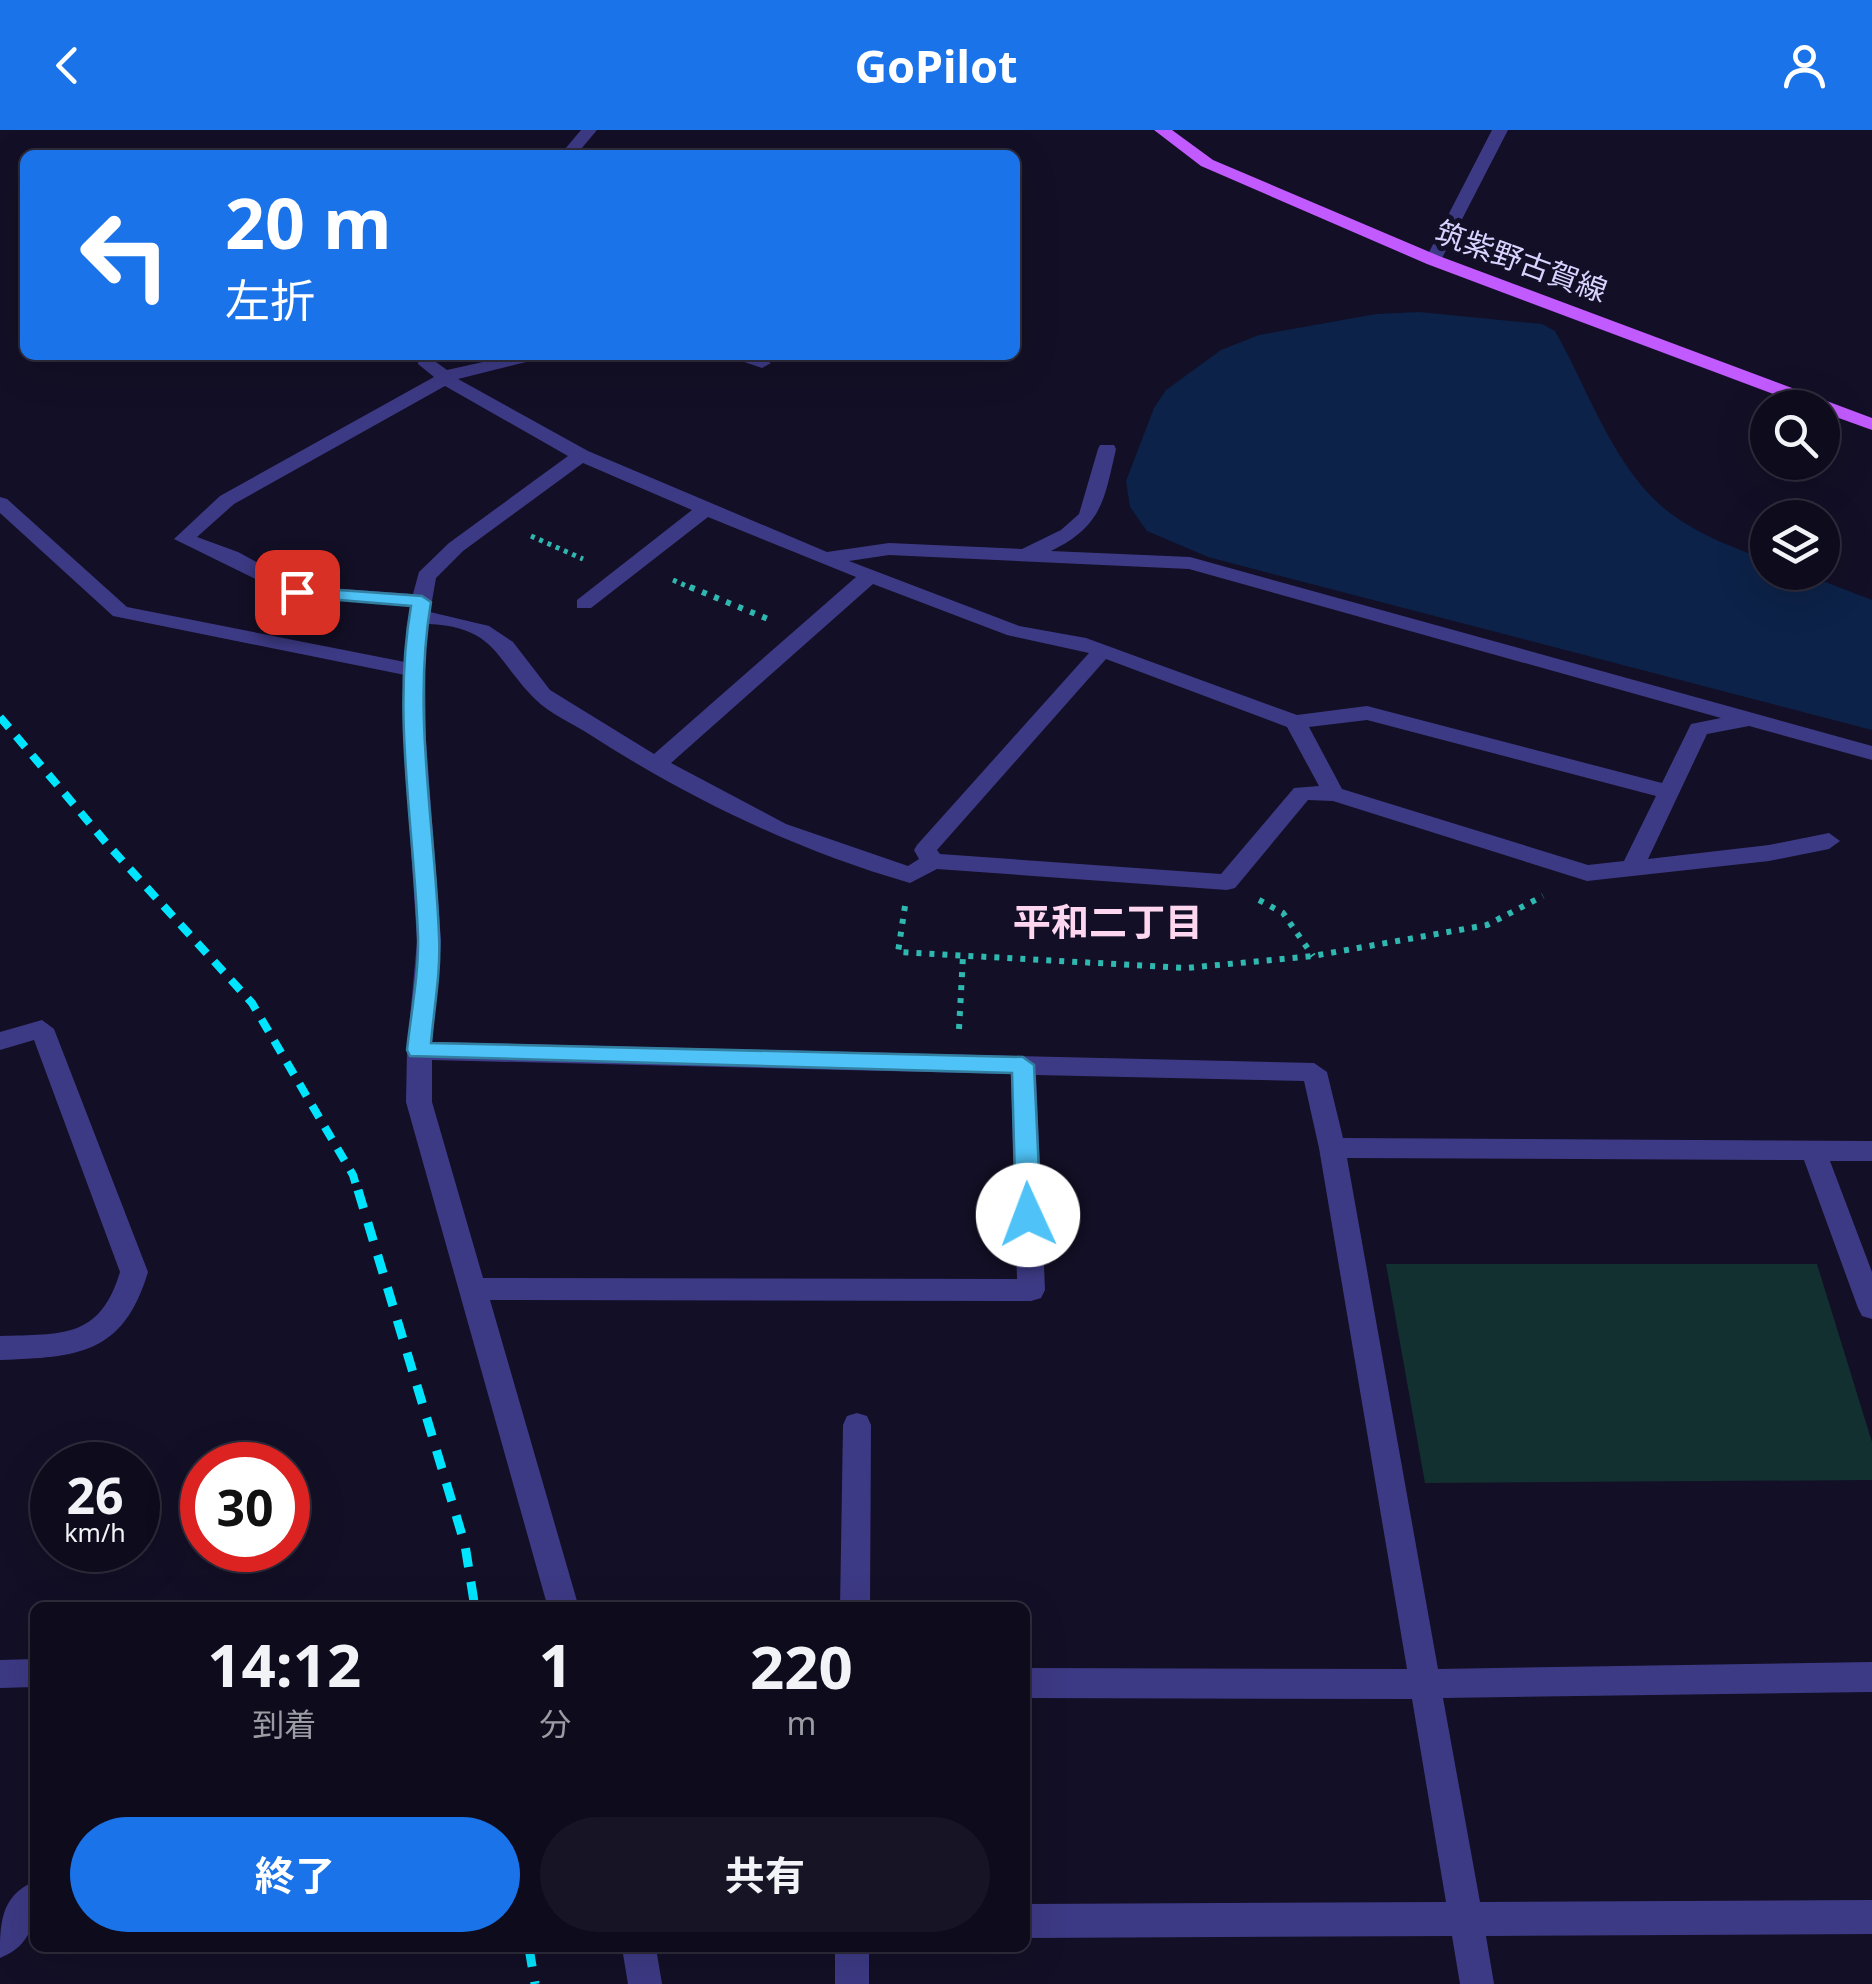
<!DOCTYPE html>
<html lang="ja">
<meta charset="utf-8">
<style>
:root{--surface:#0e0b1c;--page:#171425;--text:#f1f3f6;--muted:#9b9ba3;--line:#2e2b3b;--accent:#1a73e8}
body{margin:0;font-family:"Noto Sans","Noto Sans JP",sans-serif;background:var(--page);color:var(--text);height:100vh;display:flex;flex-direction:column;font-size:38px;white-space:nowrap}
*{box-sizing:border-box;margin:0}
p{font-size:32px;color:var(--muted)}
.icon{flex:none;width:55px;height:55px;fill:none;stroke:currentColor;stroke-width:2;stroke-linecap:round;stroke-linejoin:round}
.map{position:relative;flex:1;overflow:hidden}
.side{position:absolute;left:30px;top:1472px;width:1000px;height:350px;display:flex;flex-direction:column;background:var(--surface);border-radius:15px;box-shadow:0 10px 40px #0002,0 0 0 2px var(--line)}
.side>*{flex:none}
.top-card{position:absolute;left:20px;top:20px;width:1000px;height:210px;border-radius:15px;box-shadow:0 10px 40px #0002,0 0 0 2px var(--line);background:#1a73e8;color:#fff;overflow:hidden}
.controls{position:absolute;left:1750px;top:260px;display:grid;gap:20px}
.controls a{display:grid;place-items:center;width:90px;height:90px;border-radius:50%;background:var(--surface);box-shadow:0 10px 40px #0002,0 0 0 2px var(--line);font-size:50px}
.speed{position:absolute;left:30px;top:1312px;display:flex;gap:20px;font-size:50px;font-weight:700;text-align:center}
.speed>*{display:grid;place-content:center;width:130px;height:130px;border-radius:50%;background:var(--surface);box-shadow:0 10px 40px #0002,0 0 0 2px var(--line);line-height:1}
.speed small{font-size:25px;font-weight:400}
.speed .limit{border:15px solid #d22;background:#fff;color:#111}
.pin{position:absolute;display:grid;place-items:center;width:85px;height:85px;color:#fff;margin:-42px;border-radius:20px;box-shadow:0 5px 15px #0006}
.me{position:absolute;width:110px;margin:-55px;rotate:358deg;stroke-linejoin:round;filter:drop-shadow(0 0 8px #0008)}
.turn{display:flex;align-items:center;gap:35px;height:210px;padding:0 40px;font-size:45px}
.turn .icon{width:130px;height:130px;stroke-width:2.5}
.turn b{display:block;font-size:70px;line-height:85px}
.eta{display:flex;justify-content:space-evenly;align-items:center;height:170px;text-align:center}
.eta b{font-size:60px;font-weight:700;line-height:70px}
.cta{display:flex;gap:20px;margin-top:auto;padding:20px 40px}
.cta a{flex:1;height:115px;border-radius:60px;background:var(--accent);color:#fff;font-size:40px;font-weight:700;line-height:115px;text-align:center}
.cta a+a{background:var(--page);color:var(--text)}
header{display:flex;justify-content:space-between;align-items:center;height:130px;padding:0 40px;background:var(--accent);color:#fff;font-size:45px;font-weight:700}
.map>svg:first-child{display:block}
.green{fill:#12302f}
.water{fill:#0c2248}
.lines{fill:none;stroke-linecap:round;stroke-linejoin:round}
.path-far1{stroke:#2fb8b0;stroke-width:5;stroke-dasharray:4 5;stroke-linecap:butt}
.path{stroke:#2fb8b0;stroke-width:6;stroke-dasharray:5 8;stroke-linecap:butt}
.minor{fill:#3d3a85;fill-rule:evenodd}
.major{fill:#c25bff;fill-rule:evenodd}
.rail-far1{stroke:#00e5ff;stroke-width:8;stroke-dasharray:14 11;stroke-linecap:butt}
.rail{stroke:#00e5ff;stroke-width:9;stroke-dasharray:19 15;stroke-linecap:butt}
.route{fill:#4fc3f7;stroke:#337fa1;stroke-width:2.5}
.labels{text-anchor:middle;stroke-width:10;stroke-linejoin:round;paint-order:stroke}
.far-street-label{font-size:30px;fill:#d9d4ff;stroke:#130f26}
.neighbourhood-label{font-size:38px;font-weight:bold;fill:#ffd6f0;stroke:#130f26}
</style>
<header><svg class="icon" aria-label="back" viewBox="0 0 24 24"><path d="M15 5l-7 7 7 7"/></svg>GoPilot<svg class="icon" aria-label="person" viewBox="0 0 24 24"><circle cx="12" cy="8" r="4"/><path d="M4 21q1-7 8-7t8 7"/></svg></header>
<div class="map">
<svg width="1872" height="1854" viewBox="0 0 1872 1854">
<rect width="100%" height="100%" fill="#130f26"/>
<path class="green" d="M 1386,1134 L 1817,1134 L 1872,1312 L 1872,1350 L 1425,1353 Z"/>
<path class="water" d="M 1419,182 L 1542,194 L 1555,201 C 1587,257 1610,328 1658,373 C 1689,401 1729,416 1767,430 L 1768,442 L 1802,443 L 1872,470 L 1872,600 L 1208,427 L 1147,401 L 1130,377 L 1126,351 L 1154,278 L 1166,260 L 1221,220 L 1259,205 L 1376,184 Z"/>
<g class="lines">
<path class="path-far1" d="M 531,406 L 583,429
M 673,450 L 696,460"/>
<path class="path" d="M 690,457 L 768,489
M 1259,770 L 1283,783 L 1313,826
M 905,776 L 898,822 L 1187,838 L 1313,826 L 1487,795 L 1543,766
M 959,899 L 963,826"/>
<path class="minor" d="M 581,0 L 597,0 L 576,25 L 560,25 Z
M 1492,0 L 1508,0 L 1441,130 L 1427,134 L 1425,130 Z
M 419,225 L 437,225 L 436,232 L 447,240 L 515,225 L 554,225 L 458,249 L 588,321 L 827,422 L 889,413 L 1022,419 L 1061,400 L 1079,384 L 1098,319 L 1100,315 L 1114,315 L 1116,319 C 1104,371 1102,396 1051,421 L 1190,427 L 1872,616 L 1872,630 L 1749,596 L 1707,604 L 1648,729 L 1769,715 L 1829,703 L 1840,711 L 1829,719 L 1769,731 L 1587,751 L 1333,671 L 1308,670 L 1235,758 L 1227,760 L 937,739 L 910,753 C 798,721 690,669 592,606 C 574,594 550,584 535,569 C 495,529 496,497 428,494 L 425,509 L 426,611 L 441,811 L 432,912 L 1314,933 L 1327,942 L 1343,1008 L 1872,1011 L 1872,1031 L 1830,1031 L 1872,1142 L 1872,1189 L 1862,1186 L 1858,1178 L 1804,1030 L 1347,1028 L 1438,1539 L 1872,1532 L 1872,1562 L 1443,1568 L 1480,1772 L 1872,1770 L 1872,1804 L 1486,1806 L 1494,1854 L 1460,1854 L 1452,1806 L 1025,1808 L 1025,1774 L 1446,1772 L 1412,1569 L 1025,1568 L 1025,1538 L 1407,1539 L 1319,1018 L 1304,951 L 1036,945 L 1045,1160 L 1041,1168 L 1031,1171 L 490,1170 L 579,1478 L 548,1478 L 406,972 L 407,921 L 417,811 L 404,611 L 405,545 L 113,486 L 0,383 L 0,367 L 7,369 L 127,477 L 405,532 L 411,476 L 290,466 L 174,409 L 220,366 L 434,247 L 418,234 ZM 445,256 L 568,326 L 449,413 L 419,442 L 413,464 L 301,456 L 238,422 L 197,407 L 234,374 ZM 583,333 L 692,380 L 577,470 L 577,478 L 591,478 L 708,387 L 856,447 L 654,624 L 550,560 L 513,512 L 489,496 L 430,482 L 436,448 L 463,421 ZM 889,425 L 1189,439 L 1721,588 L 1691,594 L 1662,653 L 1367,576 L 1297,585 L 1086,508 L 1019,496 L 849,431 ZM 873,454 L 1007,505 L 1089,523 L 917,715 L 914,720 L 919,729 L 908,736 L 786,694 L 671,633 ZM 1106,529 L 1287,597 L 1319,656 L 1294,658 L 1221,744 L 940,724 L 937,720 ZM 1367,590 L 1656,666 L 1624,731 L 1588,735 L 1342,659 L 1309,597 ZM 432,930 L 1011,944 L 1017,1149 L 483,1148 L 432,972 Z
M 724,225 L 753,225 L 771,233 L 762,238 Z
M 42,890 L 54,899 L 148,1142 C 123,1225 78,1227 0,1230 L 0,1206 C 62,1204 100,1209 120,1142 L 34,910 L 0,920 L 0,902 Z
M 857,1283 L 867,1286 L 871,1295 L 870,1478 L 840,1478 L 843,1295 L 847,1286 Z
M 35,1529 L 35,1557 L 0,1558 L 0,1530 Z
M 35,1751 C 35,1785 37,1813 0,1828 C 0,1794 0,1766 35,1751 Z
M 622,1818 L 656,1818 L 662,1854 L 628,1854 Z
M 835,1818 L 869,1818 L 869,1854 L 835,1854 Z"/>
<path class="major" d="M 1154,0 L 1172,0 L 1213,30 L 1439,126 L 1872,288 L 1872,300 L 1822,282 L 1822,278 L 1811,278 L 1427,134 L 1201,36 Z"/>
<path class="rail-far1" d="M 0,587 L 108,715 L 252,873 L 353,1045 L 358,1062"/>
<path class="rail" d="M 358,1060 L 465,1415 L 475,1478
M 529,1818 L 535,1854"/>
</g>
<path class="route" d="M 297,457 L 422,466 L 431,472 C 412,582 435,695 439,806 C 441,841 434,878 431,913 L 1023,927 L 1034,935 L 1041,1085 L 1037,1092 L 1020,1092 L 1016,1085 L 1012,943 L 410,926 L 407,920 C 411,883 419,843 418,806 C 414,697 392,584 411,476 L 291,466 L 291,458 Z"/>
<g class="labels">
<g class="far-street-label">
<text transform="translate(1521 132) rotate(20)" y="10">筑紫野古賀線</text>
</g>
<g class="neighbourhood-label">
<text x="1108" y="806">平和二丁目</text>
</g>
</g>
</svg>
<div class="controls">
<a><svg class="icon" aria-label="search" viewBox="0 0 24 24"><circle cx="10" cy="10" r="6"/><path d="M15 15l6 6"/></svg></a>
<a><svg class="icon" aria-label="layers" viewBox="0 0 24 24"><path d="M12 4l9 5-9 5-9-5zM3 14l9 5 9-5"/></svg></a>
</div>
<div class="speed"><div>26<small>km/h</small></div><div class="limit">30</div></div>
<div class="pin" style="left:297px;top:462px;background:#d93025"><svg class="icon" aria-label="arrive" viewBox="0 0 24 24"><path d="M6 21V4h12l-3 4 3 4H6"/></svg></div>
<svg class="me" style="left:1028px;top:1085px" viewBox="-20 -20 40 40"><circle r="19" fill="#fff"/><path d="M0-13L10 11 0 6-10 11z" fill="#4fc3f7"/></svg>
<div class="top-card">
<div class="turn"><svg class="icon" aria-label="left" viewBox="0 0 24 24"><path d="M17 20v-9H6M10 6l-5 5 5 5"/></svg><div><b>20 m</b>左折</div></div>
</div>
<section class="side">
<div class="eta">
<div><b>14:12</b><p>到着</p></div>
<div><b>1</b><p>分</p></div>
<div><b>220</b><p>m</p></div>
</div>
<div class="cta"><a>終了</a><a>共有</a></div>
</section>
</div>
